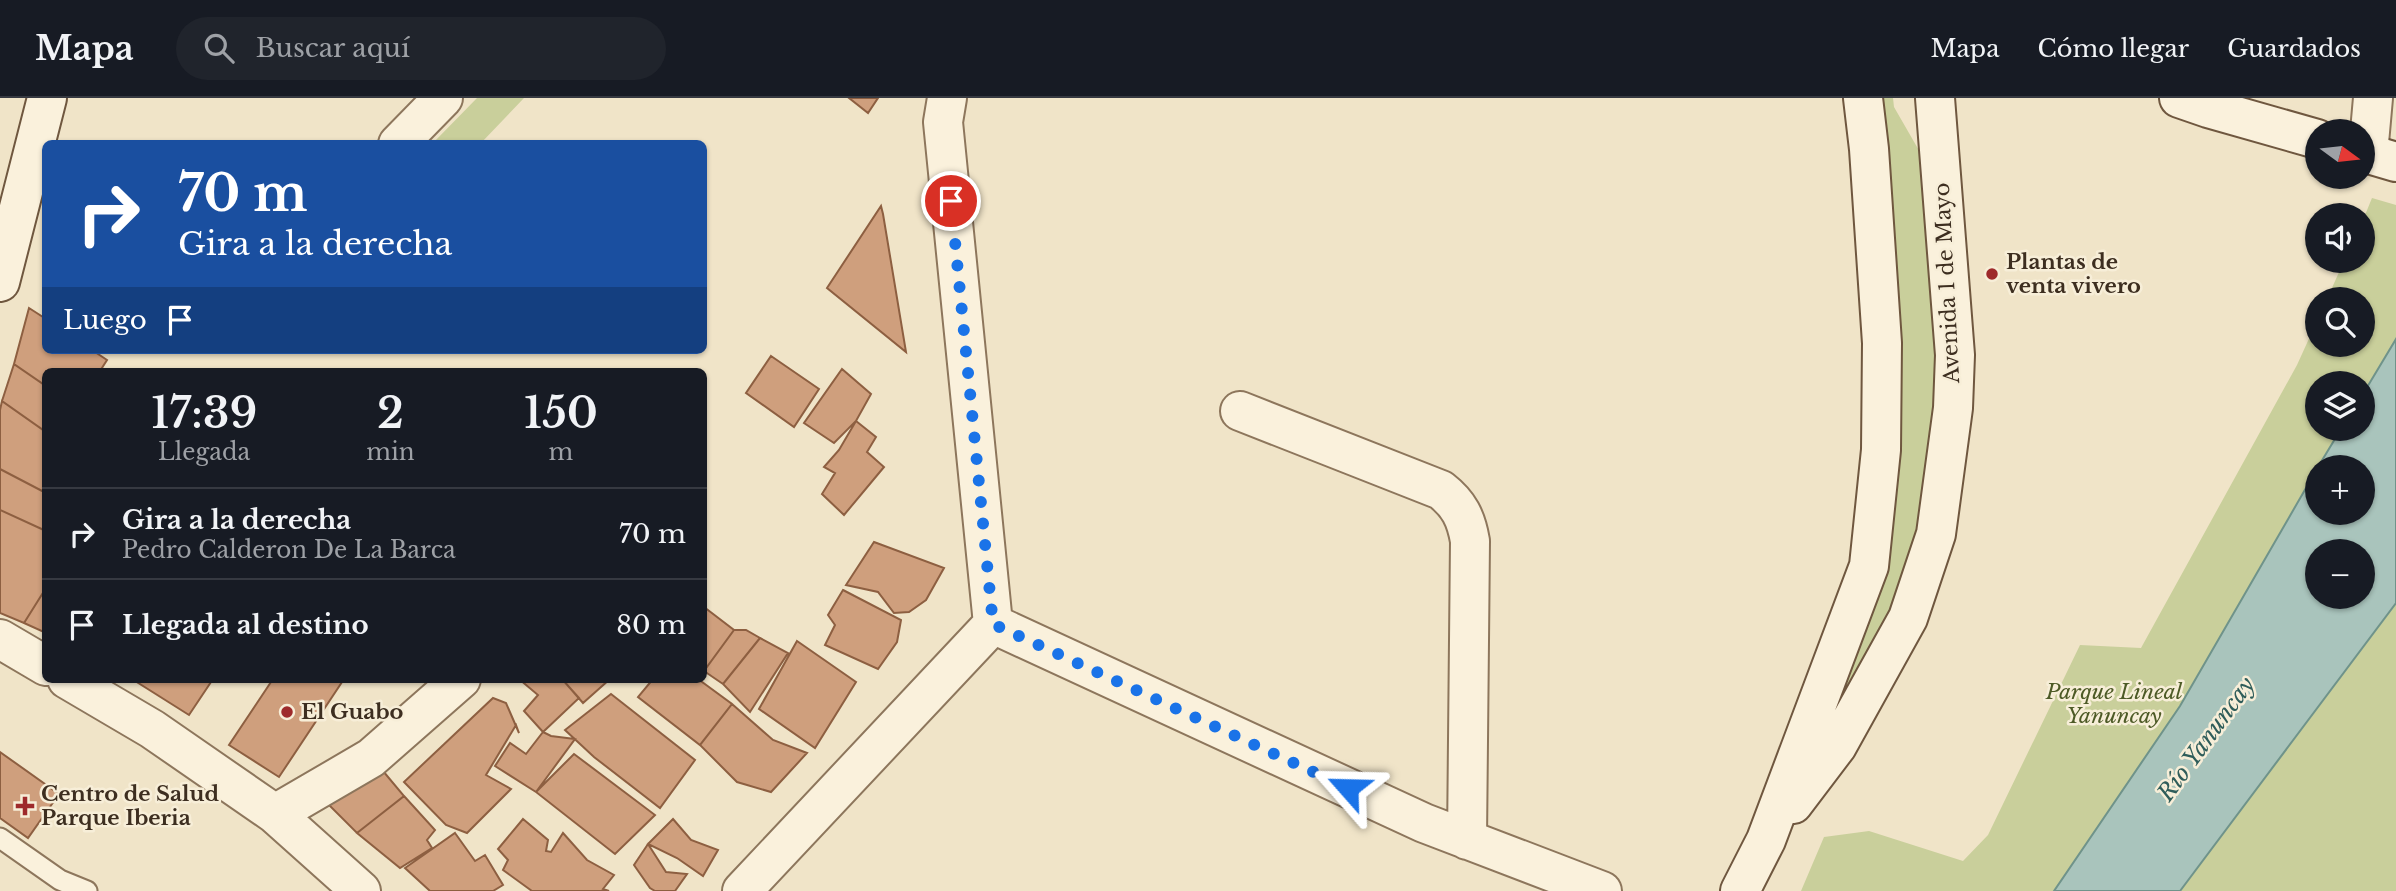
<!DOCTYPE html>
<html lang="es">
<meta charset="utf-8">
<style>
:root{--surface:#171b24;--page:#20242c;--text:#f1f3f6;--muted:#9ea1a6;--line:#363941}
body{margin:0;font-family:"Libre Baskerville",serif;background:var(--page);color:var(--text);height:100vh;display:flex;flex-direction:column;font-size:26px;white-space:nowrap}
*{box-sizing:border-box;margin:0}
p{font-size:23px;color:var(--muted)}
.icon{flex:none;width:38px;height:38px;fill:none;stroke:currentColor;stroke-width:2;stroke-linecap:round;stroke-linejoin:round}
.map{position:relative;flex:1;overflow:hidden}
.drawer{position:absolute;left:42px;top:270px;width:665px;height:315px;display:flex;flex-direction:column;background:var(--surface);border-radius:10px;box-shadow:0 2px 5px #0004}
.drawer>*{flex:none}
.hud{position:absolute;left:42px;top:42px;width:665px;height:214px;border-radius:10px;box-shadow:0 2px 5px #0004;background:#1a4fa0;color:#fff;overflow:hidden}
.needle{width:46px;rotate:105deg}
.buttons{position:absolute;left:2305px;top:21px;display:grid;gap:14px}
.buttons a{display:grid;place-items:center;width:70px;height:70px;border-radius:50%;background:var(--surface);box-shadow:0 2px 5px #0004;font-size:35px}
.pin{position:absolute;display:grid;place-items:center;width:60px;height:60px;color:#fff;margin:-30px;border:4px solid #fff;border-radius:50%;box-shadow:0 2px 7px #0007}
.me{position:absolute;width:77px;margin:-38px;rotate:295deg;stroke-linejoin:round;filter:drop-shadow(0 0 5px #0008)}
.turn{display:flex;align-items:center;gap:24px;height:147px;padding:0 21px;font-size:32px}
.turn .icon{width:91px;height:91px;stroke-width:2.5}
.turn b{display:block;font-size:49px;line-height:60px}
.then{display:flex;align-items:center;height:66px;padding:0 21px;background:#0003;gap:14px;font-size:26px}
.eta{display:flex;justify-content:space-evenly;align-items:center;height:119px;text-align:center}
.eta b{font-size:42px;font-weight:600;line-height:49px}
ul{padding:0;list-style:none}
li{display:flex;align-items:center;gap:21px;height:91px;padding:0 21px;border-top:2px solid var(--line)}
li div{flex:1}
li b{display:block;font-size:26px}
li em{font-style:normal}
header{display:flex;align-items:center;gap:42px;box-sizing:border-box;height:98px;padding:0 35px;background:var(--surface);border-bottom:2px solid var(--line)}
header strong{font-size:33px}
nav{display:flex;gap:38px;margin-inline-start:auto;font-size:24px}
.search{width:490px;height:63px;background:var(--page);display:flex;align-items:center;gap:18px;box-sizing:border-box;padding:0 24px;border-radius:38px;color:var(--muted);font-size:26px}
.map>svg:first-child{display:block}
.green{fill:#c9cf9b}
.water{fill:#a9c4bc;stroke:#6f938a;stroke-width:2;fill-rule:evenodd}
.building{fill:#cf9f7d;stroke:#8d5f41;stroke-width:2}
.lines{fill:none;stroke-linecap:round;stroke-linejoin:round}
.lane-casing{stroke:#8d765c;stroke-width:23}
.street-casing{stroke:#8d765c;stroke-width:42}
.secondary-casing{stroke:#6f573f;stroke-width:42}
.lane{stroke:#faf1dc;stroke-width:19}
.street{stroke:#faf1dc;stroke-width:38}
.secondary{stroke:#faf1dc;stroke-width:38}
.route{stroke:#1a73e8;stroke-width:12;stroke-dasharray:0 21.6}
.poi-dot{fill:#9e2a2b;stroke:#f7eed8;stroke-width:2.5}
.labels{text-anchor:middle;stroke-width:5;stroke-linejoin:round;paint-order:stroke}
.poi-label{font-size:21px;font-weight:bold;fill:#3d2e20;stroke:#f7eed8;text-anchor:start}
.street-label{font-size:21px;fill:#3d2e20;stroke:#f7eed8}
.park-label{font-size:21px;font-style:italic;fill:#4d5a26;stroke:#f7eed8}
.water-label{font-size:23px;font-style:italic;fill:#2f5d5a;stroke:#f7eed8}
</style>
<header>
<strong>Mapa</strong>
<div class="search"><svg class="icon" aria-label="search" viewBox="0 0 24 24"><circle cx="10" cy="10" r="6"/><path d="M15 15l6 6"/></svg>Buscar aquí</div>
<nav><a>Mapa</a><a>Cómo llegar</a><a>Guardados</a></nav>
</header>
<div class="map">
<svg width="2396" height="793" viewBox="0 0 2396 793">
<rect width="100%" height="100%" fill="#f0e4c8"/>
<path class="green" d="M 477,0 L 524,0 L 481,45 L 433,45 Z
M 1869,0 L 1893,0 L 1894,9 L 1936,82 L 1945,203 L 1930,436 L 1802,686 L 1872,468 Z
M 2372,100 L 2396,107 L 2396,241 L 2363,296 L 2362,285 L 2317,285 L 2317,331 L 2341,331 L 2180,608 L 2054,793 L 1801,793 L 1824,739 L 1869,733 L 1963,763 L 1988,737 L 2080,547 L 2141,550 L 2297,267 L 2317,223 L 2317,247 L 2362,247 L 2362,201 L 2327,201 L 2344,163 L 2362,163 L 2363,122 Z
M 2396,505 L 2396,793 L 2180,793 L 2396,506 Z"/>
<path class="water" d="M 2396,241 L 2396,505 L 2180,793 L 2054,793 L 2180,608 L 2317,371 L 2317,415 L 2362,415 L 2362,369 L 2318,369 L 2341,331 L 2362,331 L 2363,296 ZM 2362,453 L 2362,499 L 2317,499 L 2317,453 Z"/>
<path class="building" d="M 849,0 L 878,0 L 868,15 Z
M 881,108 L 883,116 L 906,254 L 827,190 Z
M 29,210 L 46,221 L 46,252 L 92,252 L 107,262 L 100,273 L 46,273 L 46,288 L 14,266 Z
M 771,258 L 819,291 L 794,329 L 746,295 Z
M 14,266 L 46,288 L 46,334 L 2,303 Z
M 842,271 L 871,296 L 856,323 L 834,345 L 804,325 Z
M 2,303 L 46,334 L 46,395 L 0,371 L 0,312 Z
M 856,323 L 876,339 L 867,354 L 884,369 L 844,417 L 822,396 L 835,375 L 824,369 L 839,352 Z
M 0,371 L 46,395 L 46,433 L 0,412 Z
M 0,412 L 46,433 L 46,490 L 24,525 L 0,515 Z
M 874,444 L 944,470 L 926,502 L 909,514 L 894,515 L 878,494 L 846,487 Z
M 46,490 L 46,535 L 24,525 Z
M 843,492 L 901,522 L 897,544 L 878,571 L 825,547 L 835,527 L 828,517 Z
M 704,509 L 734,532 L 704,573 Z
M 734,532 L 746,532 L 760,540 L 723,586 L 704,573 Z
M 760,540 L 788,555 L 750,614 L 723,586 Z
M 797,543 L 856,584 L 815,650 L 759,611 Z
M 132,581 L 213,581 L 189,617 Z
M 273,581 L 344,581 L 279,679 L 229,647 Z
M 519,581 L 562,581 L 579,600 L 543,634 L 524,613 L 538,597 Z
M 562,581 L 610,581 L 583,605 Z
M 653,581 L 698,581 L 732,606 L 700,647 L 638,599 Z
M 611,596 L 695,662 L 660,710 L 594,659 L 565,632 Z
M 493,600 L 506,605 L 519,635 L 516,627 L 486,677 L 511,691 L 467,735 L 446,727 L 404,684 Z
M 732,606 L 773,642 L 807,655 L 771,694 L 737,684 L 700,647 Z
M 543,634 L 551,638 L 575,641 L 536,694 L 495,668 L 510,645 L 526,656 Z
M 0,654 L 59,696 L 28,740 L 0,720 Z
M 574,656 L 655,717 L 615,756 L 536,694 Z
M 378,667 L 404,698 L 357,735 L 323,701 Z
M 404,698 L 435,732 L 427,742 L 432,750 L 400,770 L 357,735 Z
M 523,721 L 548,742 L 546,753 L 551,754 L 563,735 L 587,762 L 614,777 L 603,791 L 609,793 L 532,793 L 503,772 L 508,762 L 498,751 Z
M 673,721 L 691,742 L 718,752 L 703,778 L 677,760 L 648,746 Z
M 455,735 L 475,763 L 485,757 L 503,787 L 493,793 L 430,793 L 405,770 Z
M 648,746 L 666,774 L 687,776 L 675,793 L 655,793 L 650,790 L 634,767 Z"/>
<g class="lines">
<defs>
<path id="lane" d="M 0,740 L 60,782 L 87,793"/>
<path id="street" d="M 398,46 L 443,0
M 2368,56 L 2373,0
M 1240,313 L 1441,392 C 1459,406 1466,420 1470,443 L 1467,742
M 993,526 L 1424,725 L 1602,793
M 0,541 L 46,568
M 67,581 L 152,631 L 275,716 L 361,793
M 275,716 L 371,660 L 461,581
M 742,793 L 993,526 L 943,24 L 947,0"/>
<path id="secondary" d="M 2179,0 L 2208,10 L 2317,41
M 2362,54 L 2396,64
M 0,184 L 47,0
M 1793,706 L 1837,648 L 1908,520 L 1936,436 L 1953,310 L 1955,257 L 1935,0
M 1740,793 L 1766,742 L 1869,468 L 1881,352 L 1882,245 L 1869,51 L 1863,0"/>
</defs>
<use href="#lane" class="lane-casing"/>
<use href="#street" class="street-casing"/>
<use href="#secondary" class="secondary-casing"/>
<use href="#lane" class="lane"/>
<use href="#street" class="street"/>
<use href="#secondary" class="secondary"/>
</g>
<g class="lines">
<path class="route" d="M 951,103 L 993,526 L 1348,690"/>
</g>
<g class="poi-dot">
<circle cx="1992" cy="176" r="7"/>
<circle cx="287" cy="614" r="7"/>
<path d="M21.5 697.5h7v7h7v7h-7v7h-7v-7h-7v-7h7z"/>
</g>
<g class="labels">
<g class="poi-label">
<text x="2006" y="171">Plantas de<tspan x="2006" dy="24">venta vivero</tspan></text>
<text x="301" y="621">El Guabo</text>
<text x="41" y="703">Centro de Salud<tspan x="41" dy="24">Parque Iberia</tspan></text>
</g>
<g class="street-label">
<text transform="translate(1947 185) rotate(-93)" y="7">Avenida 1 de Mayo</text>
</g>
<g class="park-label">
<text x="2114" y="601">Parque Lineal<tspan x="2114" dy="24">Yanuncay</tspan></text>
</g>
<g class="water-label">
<text transform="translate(2206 641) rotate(-54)" y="8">Río Yanuncay</text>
</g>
</g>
</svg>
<div class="buttons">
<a><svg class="needle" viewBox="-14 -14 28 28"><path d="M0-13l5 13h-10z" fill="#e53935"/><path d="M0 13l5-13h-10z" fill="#9ea1a6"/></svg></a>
<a><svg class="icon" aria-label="sound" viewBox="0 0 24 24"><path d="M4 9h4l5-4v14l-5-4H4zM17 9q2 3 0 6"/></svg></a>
<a><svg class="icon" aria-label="search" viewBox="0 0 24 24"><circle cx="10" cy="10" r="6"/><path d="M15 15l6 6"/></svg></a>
<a><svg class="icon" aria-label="layers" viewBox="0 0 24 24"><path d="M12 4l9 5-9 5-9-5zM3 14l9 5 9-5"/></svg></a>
<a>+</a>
<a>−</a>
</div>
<div class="pin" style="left:951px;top:103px;background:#d93025"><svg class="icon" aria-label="arrive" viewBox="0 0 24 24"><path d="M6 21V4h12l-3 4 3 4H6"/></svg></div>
<svg class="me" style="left:1348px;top:690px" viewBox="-20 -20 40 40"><path d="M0-17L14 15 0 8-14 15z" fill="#1a73e8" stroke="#fff" stroke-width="4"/></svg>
<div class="hud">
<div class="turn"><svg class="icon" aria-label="right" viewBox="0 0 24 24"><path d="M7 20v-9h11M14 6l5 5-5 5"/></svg><div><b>70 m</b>Gira a la derecha</div></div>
<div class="then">Luego<svg class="icon" aria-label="arrive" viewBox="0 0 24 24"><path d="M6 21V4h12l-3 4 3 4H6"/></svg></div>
</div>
<section class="drawer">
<div class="eta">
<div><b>17:39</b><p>Llegada</p></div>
<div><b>2</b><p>min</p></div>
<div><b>150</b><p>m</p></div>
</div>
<ul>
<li><svg class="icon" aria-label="right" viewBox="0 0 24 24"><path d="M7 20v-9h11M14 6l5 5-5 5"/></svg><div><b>Gira a la derecha</b><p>Pedro Calderon De La Barca</p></div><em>70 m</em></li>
<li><svg class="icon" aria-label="arrive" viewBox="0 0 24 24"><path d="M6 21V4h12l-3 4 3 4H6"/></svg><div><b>Llegada al destino</b></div><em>80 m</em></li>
</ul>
</section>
</div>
